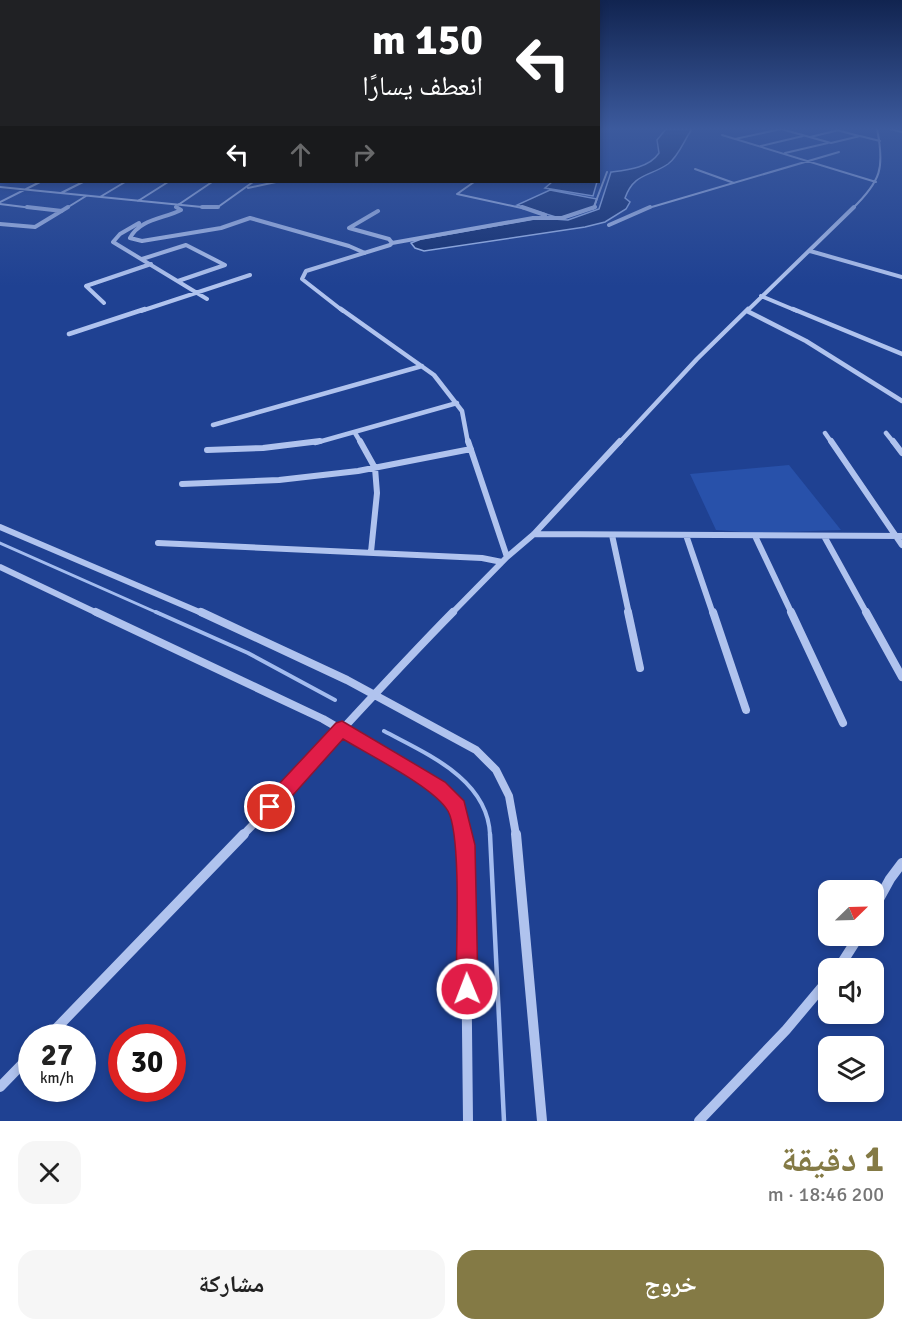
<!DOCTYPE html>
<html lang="ar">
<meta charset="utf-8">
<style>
:root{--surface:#fff;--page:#f6f6f6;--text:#222;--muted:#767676;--accent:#847a45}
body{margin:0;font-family:Signika,"Noto Naskh Arabic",sans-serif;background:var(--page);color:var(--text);direction:rtl;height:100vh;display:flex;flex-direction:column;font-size:22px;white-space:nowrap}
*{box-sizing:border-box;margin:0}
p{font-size:20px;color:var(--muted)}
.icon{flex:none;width:33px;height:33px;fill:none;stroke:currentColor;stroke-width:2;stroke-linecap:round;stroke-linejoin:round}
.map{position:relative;height:1121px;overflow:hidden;direction:ltr}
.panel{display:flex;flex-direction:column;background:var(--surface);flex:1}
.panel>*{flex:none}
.guide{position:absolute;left:0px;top:0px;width:600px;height:183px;box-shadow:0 3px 9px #0003;direction:rtl;background:#202124;color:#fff;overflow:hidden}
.needle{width:39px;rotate:67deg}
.controls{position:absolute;left:818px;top:880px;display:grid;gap:12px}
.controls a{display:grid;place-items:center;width:66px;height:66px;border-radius:12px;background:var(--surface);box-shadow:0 3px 9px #0003;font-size:30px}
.speed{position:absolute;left:18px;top:1024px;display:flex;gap:12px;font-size:30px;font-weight:700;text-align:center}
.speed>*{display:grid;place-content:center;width:78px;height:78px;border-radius:50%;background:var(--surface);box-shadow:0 3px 9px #0003;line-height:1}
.speed small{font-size:15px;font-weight:400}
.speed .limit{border:9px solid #d22;background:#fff;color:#111}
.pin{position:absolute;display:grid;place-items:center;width:51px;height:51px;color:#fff;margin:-26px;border:3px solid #fff;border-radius:50%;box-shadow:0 2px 6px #0007}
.me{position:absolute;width:66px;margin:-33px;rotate:359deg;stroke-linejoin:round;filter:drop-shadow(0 0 4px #0008)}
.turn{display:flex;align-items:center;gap:21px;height:126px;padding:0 18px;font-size:27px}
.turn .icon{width:78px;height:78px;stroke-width:2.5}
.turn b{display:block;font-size:42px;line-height:51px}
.lanes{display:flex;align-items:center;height:57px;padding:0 18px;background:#0003;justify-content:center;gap:30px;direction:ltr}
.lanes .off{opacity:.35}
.round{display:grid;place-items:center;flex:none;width:63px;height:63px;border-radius:18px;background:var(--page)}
.head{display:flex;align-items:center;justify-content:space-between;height:102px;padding:0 18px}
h1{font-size:36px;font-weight:700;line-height:45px;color:var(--accent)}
.cta{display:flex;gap:12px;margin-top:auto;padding:12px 18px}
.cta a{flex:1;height:69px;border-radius:18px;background:var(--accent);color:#fff;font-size:24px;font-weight:700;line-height:69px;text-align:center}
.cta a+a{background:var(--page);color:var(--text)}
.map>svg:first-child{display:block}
.green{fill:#2851aa}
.water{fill:#153070;stroke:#a3bcef;stroke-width:1.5}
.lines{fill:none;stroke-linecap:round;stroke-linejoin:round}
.stream-far2{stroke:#a3bcef;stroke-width:3}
.stream-far1{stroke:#a3bcef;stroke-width:4}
.stream{stroke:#a3bcef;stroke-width:4.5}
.minor-far5{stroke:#b0c3ee;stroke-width:2}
.minor-far4{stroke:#b0c3ee;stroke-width:4}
.minor-far3{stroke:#b0c3ee;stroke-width:4.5}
.minor-far2{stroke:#b0c3ee;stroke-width:6}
.minor-far1{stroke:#b0c3ee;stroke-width:8}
.minor{stroke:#b0c3ee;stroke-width:10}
.route{fill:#e11d48;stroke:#92132f;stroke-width:1.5}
</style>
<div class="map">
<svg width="902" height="1121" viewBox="0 0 902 1121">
<rect width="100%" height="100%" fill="#1f4192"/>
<path class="green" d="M 789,465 L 841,530 L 758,533 L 716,530 L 690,474 Z"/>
<path class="water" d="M 666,129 L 692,129 C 684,140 679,156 668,164 C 649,177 634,173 625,198 L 630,202 L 626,209 L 605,222 L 585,227 L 424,251 L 415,248 L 411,243 L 421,239 L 539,218 L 568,220 L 599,209 L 611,172 C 627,170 649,168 659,153 L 657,140 Z
M 552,182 L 597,182 L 593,196 L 545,188 Z
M 550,190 L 597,199 L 594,208 L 559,218 L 517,205 Z"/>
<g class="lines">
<path class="stream-far2" d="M 0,543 L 160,614"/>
<path class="stream-far1" d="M 156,612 L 248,653 L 335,700
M 384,731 C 427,754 488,779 490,835"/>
<path class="stream" d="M 490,834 L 504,1121"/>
<path class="minor-far5" d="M 781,129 L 831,143 L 860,136 L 880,141
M 890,129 L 902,132
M 837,130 L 859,136
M 722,135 L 876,182
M 810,137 L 839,130
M 735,139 L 781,129
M 761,146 L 803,136
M 785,153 L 828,143
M 695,169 L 734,183
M 474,182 L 457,194 L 526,209
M 0,187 L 212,208 L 218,207 L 253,182
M 248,188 L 276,182
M 61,193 L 83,182
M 100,197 L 125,182
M 138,201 L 168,182
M 0,202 L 40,182
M 0,204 L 40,209
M 178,205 L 212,182
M 176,207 L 179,209
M 65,209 L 86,196
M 593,209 L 607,172
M 645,209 L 839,152
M 852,209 C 881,181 885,168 877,129"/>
<path class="minor-far4" d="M 27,207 L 62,211
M 176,207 L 181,210 C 163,219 140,219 130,238 L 142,241 L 221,228 L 250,218 L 349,246 L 365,253
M 202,207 L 218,207
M 522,207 L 545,215
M 139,223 L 120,234 L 113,242 L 207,299
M 0,224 L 35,227 L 68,207
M 609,225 L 650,207
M 392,243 L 533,218 L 562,218 L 595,207
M 810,251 L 902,277
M 142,259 L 186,245 L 225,265 L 178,281
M 761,296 L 797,311
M 104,303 L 86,286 L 151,264
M 141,311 L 250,275
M 343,311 L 302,279 L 306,271 L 390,245 L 392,243 L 389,239 L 349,228 L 378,211
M 747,311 L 854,207"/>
<path class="minor-far3" d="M 341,309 L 434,375 L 462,411 L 468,443
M 793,309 L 902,354
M 747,311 L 806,341 L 902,401
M 69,334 L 145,309
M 213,425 L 422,366
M 355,433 L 361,443
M 825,433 L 832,443
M 886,433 L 894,443
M 315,443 L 457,403
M 619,443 L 697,359 L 748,309"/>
<path class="minor-far2" d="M 360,441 L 375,468 L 377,493 L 371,552
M 468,441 L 507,557
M 831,441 L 902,545
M 893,441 L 902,453
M 207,450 L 263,448 L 320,441
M 182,484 L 279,480 L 358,471 L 471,449
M 0,527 L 204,614
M 534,534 L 902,536
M 612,535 L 629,614
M 686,535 L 713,614
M 755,536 L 792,614
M 824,536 L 867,614
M 158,543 L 482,558 L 502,562
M 0,567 L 99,614
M 451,614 L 507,557 L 534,534 L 620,441"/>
<path class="minor-far1" d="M 96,612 L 323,719 L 407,768 L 439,788 L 457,808 L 463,835
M 201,612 L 347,680 L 476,750 L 496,770 L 509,796 L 516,835
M 628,612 L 640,668
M 713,612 L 746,710
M 791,612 L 843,723
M 866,612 L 902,677
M 243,835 C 314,762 381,685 453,612"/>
<path class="minor" d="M 463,834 L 465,845 L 468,1121
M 516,834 L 542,1121
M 873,910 L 890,879 L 902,863
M 838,969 L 859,936
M 47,1038 L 244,834
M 0,1087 L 32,1054
M 699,1121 L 786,1030 L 828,980"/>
</g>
<linearGradient id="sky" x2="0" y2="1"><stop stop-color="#112450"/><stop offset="0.45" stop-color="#3c5a9d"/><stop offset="1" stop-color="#3c5a9d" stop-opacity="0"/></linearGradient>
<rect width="902" height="286" fill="url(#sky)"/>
<path class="route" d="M 342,721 L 445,782 L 464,801 L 475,845 L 478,989 L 475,997 L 467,1000 L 459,997 L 456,989 C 456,954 462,836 448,811 C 434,787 369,755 343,739 L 276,814 L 270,816 L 263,814 L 261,807 L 263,801 L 336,723 Z"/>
</svg>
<div class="controls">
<a><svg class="needle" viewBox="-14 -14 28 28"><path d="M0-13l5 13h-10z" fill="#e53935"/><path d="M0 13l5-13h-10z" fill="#767676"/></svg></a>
<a><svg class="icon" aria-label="sound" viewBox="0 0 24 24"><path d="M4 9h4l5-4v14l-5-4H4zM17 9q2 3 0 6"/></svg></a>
<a><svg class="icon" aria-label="layers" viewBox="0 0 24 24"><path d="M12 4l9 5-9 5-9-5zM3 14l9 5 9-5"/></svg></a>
</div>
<div class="speed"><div>27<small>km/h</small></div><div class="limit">30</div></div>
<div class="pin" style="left:270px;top:807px;background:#d93025"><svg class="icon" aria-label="arrive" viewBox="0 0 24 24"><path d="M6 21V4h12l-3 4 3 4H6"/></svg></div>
<svg class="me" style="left:467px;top:989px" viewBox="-20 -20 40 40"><circle r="17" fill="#e11d48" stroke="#fff" stroke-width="3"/><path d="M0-11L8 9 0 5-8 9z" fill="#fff"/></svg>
<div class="guide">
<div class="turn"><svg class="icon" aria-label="left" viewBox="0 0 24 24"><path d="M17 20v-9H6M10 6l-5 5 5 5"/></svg><div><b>150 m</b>انعطف يسارًا</div></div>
<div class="lanes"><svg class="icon" aria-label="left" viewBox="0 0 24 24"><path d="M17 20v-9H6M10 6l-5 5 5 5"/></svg><svg class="icon off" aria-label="ahead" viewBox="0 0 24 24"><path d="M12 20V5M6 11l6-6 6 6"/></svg><svg class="icon off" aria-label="right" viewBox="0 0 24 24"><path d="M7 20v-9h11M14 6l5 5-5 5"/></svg></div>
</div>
</div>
<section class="panel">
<div class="head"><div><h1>1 دقيقة</h1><p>200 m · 18:46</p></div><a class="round"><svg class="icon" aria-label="close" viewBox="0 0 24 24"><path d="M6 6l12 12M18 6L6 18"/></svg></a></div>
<div class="cta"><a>خروج</a><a>مشاركة</a></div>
</section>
